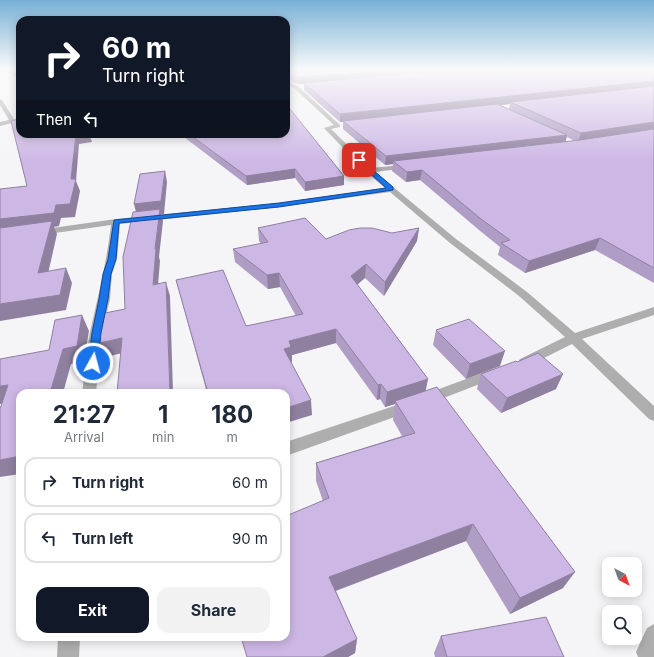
<!DOCTYPE html>
<style>
:root{--surface:#fff;--page:#f2f2f3;--text:#1f2937;--muted:#747a83;--line:#e0e1e3;--accent:#111827}
body{margin:0;font-family:Inter,sans-serif;background:var(--page);color:var(--text);height:100vh;display:flex;flex-direction:column;font-size:15px;white-space:nowrap}
*{box-sizing:border-box;margin:0}
p{font-size:13px;color:var(--muted)}
.icon{flex:none;width:22px;height:22px;fill:none;stroke:currentColor;stroke-width:2;stroke-linecap:round;stroke-linejoin:round}
.map{position:relative;flex:1;overflow:hidden}
.details{position:absolute;left:16px;top:389px;width:274px;height:252px;display:flex;flex-direction:column;background:var(--surface);border-radius:12px;box-shadow:0 2px 10px #0003}
.details>*{flex:none}
.banner{position:absolute;left:16px;top:16px;width:274px;height:122px;border-radius:12px;box-shadow:0 2px 10px #0003;background:#111827;color:#fff;overflow:hidden}
.needle{width:26px;rotate:139deg}
.tools{position:absolute;left:602px;top:557px;display:grid;gap:8px}
.tools a{display:grid;place-items:center;width:40px;height:40px;border-radius:8px;background:var(--surface);box-shadow:0 2px 10px #0003;font-size:20px}
.pin{position:absolute;display:grid;place-items:center;width:34px;height:34px;color:#fff;margin:-17px;border-radius:8px;box-shadow:0 2px 6px #0006}
.me{position:absolute;width:44px;margin:-22px;rotate:7deg;stroke-linejoin:round;filter:drop-shadow(0 0 3px #0008)}
.turn{display:flex;align-items:center;gap:14px;height:84px;padding:0 20px;font-size:18px}
.turn .icon{width:52px;height:52px;stroke-width:2.5}
.turn b{display:block;font-size:28px;line-height:34px}
.then{display:flex;align-items:center;height:38px;padding:0 20px;background:#0003;gap:8px;font-size:15px}
.eta{display:flex;justify-content:space-evenly;align-items:center;height:68px;text-align:center}
.eta b{font-size:24px;font-weight:700;line-height:28px}
.cta{display:flex;gap:8px;margin-top:auto;padding:8px 20px}
.cta a{flex:1;height:46px;border-radius:12px;background:var(--accent);color:#fff;font-size:16px;font-weight:700;line-height:46px;text-align:center}
.cta a+a{background:var(--page);color:var(--text)}
ul{padding:0;list-style:none}
li{display:flex;align-items:center;gap:12px;height:50px;margin:0 8px 6px;padding:0 12px;border:2px solid var(--line);border-radius:12px}
li div{flex:1}
li b{display:block;font-size:15px}
li em{font-style:normal}
.map>svg:first-child{display:block}
.lines{fill:none;stroke-linecap:round;stroke-linejoin:round}
.minor{fill:#aeaeae;fill-rule:evenodd}
.wall{fill:#b09dc5;fill-rule:evenodd}
.shaded-wall{fill:#9080a0}
.building{fill:#cdb7e5;stroke:#9080a0}
.route{fill:#1a73e8;stroke:#114b97}
</style>
<div class="map">
<svg width="654" height="657" viewBox="0 0 654 657">
<rect width="100%" height="100%" fill="#f5f5f7"/>
<g class="lines">
<path class="minor" d="M 286,81 L 299,87 L 340,125 L 340,127 L 331,129 L 371,168 L 411,164 L 412,166 L 408,168 L 375,172 L 456,239 L 527,292 L 575,333 L 654,307 L 654,315 L 582,339 L 654,406 L 654,421 L 649,419 L 572,344 L 530,365 L 525,367 L 520,365 L 518,362 L 520,359 L 565,337 L 519,296 L 450,243 L 390,192 L 279,207 L 120,224 L 117,259 L 112,274 L 110,299 L 102,333 L 96,393 L 82,393 C 85,373 86,351 90,332 C 98,296 107,261 111,225 L 41,235 L 36,232 L 38,230 L 116,219 L 279,203 L 385,188 L 366,172 L 324,128 L 334,125 L 295,89 L 286,84 Z
M 0,99 L 2,100 L 14,119 L 20,119 L 20,121 L 0,126 L 0,122 L 9,120 L 0,105 Z
M 493,369 L 498,371 L 500,374 L 498,377 L 428,404 L 423,403 L 421,399 L 423,395 Z
M 409,401 L 414,402 L 416,406 L 414,410 L 286,456 L 286,442 Z
M 654,624 L 654,657 L 638,657 L 636,652 L 647,628 Z
M 58,637 L 80,637 L 79,657 L 57,657 Z"/>
</g>
<path class="wall" d="M 0,70 L 20,70 L 20,79 L 7,72 L 0,72 Z
M 286,70 L 654,70 L 654,283 L 595,250 L 525,273 L 498,255 L 500,247 L 479,230 L 420,180 L 406,182 L 392,171 L 393,164 L 385,165 L 343,129 L 343,122 L 340,122 L 304,90 L 304,84 L 298,84 L 286,79 ZM 510,104 L 509,109 L 500,105 ZM 567,137 L 575,141 L 565,142 Z
M 180,134 L 286,134 L 344,185 L 305,191 L 295,178 L 247,185 Z
M 258,228 L 326,239 L 392,233 L 419,228 L 417,241 L 384,296 L 365,278 L 357,284 L 428,379 L 425,391 L 563,588 L 510,614 L 466,541 L 336,591 L 357,639 L 355,653 L 348,657 L 247,657 L 323,501 L 316,481 L 316,463 L 402,436 L 393,420 L 395,404 L 385,407 L 380,399 L 377,400 L 336,343 L 292,355 L 292,362 L 291,362 L 312,415 L 286,393 L 207,393 L 176,280 L 246,326 L 296,316 L 280,287 L 268,289 L 235,262 L 233,249 L 261,244 L 259,241 Z
M 436,330 L 500,366 L 466,379 L 433,345 Z
M 517,362 L 556,389 L 501,413 L 477,389 L 481,374 Z
M 441,636 L 564,657 L 435,657 L 434,653 Z"/>
<path class="shaded-wall" d="M 0,70 L 7,70 L 7,72 L 0,72 Z
M 393,70 L 471,70 L 304,83 L 304,84 L 298,84 L 298,77 Z
M 654,81 L 654,88 L 510,102 L 510,104 L 345,122 L 343,121 L 343,122 L 340,122 L 340,114 Z
M 654,122 L 654,130 L 578,142 L 581,133 Z
M 76,134 L 89,134 L 92,142 L 79,144 L 76,181 L 80,191 L 75,217 L 61,218 L 59,226 L 54,227 L 57,234 L 45,287 L 0,233 L 0,219 L 56,205 L 71,179 Z
M 567,135 L 565,144 L 393,161 L 393,164 L 385,165 L 386,156 Z
M 295,169 L 295,178 L 247,185 L 246,176 Z
M 422,170 L 420,180 L 406,182 L 407,172 Z
M 165,171 L 167,182 L 164,214 L 161,214 L 163,221 L 159,257 L 160,261 L 157,298 L 134,204 Z
M 344,176 L 344,185 L 305,191 L 305,182 Z
M 419,228 L 417,241 L 384,296 L 385,282 Z
M 600,238 L 595,250 L 525,273 L 529,261 Z
M 366,264 L 365,278 L 351,290 L 351,276 Z
M 66,268 L 72,283 L 66,310 L 0,321 L 0,304 Z
M 279,273 L 280,287 L 268,289 L 267,275 Z
M 166,282 L 170,296 L 173,393 L 170,393 Z
M 82,315 L 89,331 L 84,361 L 71,364 L 63,393 L 50,393 L 63,349 Z
M 336,329 L 336,343 L 292,355 L 292,362 L 286,363 L 284,349 L 289,341 Z
M 122,338 L 127,352 L 101,358 L 95,344 Z
M 505,351 L 500,366 L 466,379 L 470,364 Z
M 563,374 L 556,389 L 501,413 L 507,398 Z
M 428,379 L 425,394 L 395,401 L 395,404 L 385,407 L 387,392 Z
M 381,384 L 380,399 L 377,400 L 378,385 Z
M 8,385 L 18,400 L 0,404 L 0,386 Z
M 311,400 L 312,415 L 286,423 L 286,408 Z
M 20,456 L 20,474 L 0,477 L 0,460 Z
M 473,524 L 466,541 L 329,593 L 329,577 Z
M 575,572 L 563,588 L 510,614 L 520,598 Z
M 105,637 L 121,637 L 108,641 Z
M 357,639 L 355,653 L 348,657 L 323,657 Z"/>
<path class="building" d="M 12,70 L 20,70 L 20,74 Z
M 286,70 L 393,70 L 298,77 L 286,72 Z
M 447,70 L 654,70 L 654,81 L 340,114 L 304,83 Z
M 654,86 L 654,122 L 581,133 L 510,102 Z
M 286,104 L 344,176 L 305,182 L 295,169 L 246,176 L 189,134 L 286,134 Z
M 497,104 L 567,135 L 386,156 L 343,121 Z
M 20,119 L 20,134 L 76,134 L 71,179 L 76,179 L 70,204 L 56,205 L 54,213 L 0,219 L 0,189 L 27,186 L 11,121 Z
M 654,129 L 654,268 L 600,238 L 529,261 L 501,243 L 510,240 L 481,219 L 422,170 L 407,172 L 393,161 L 580,140 Z
M 165,171 L 161,201 L 134,204 L 140,174 Z
M 160,209 L 155,249 L 156,249 L 153,285 L 166,282 L 170,393 L 117,393 L 122,338 L 95,344 L 100,314 L 125,309 L 123,257 L 133,212 Z
M 305,218 L 326,239 L 349,230 L 360,228 L 372,228 L 392,233 L 419,228 L 385,282 L 366,264 L 351,276 L 428,379 L 387,392 L 381,384 L 378,385 L 336,329 L 289,341 L 291,347 L 284,349 L 311,400 L 286,408 L 286,393 L 208,393 L 176,280 L 223,270 L 246,326 L 303,314 L 279,273 L 267,275 L 233,249 L 268,242 L 258,228 Z
M 52,221 L 38,273 L 66,268 L 60,295 L 0,304 L 0,228 Z
M 82,315 L 77,346 L 63,349 L 50,393 L 20,393 L 20,456 L 0,460 L 0,409 L 8,385 L 0,386 L 0,359 L 49,350 L 55,320 Z
M 469,319 L 505,351 L 470,364 L 436,330 Z
M 538,353 L 563,374 L 507,398 L 481,374 L 516,361 L 517,362 Z
M 437,387 L 575,572 L 520,598 L 473,524 L 329,577 L 357,639 L 323,657 L 247,657 L 241,637 L 286,637 L 286,516 L 329,498 L 316,463 L 415,433 L 395,401 Z
M 546,617 L 564,657 L 447,657 L 441,636 Z"/>
<linearGradient id="sky" x2="0" y2="1"><stop stop-color="#77b0d6"/><stop offset="0.43" stop-color="#fafafb"/><stop offset="1" stop-color="#fafafb" stop-opacity="0"/></linearGradient>
<rect width="654" height="162" fill="url(#sky)"/>
<path class="route" d="M 357,159 L 360,159 L 393,187 L 393,190 L 279,207 L 119,223 L 116,259 L 111,274 L 108,299 L 101,333 L 98,363 L 96,365 L 89,365 L 88,363 L 92,333 L 99,299 L 103,274 L 108,259 L 114,220 L 279,203 L 386,188 L 357,161 Z"/>
</svg>
<div class="tools">
<a><svg class="needle" viewBox="-14 -14 28 28"><path d="M0-13l5 13h-10z" fill="#e53935"/><path d="M0 13l5-13h-10z" fill="#747a83"/></svg></a>
<a><svg class="icon" aria-label="search" viewBox="0 0 24 24"><circle cx="10" cy="10" r="6"/><path d="M15 15l6 6"/></svg></a>
</div>
<div class="pin" style="left:359px;top:160px;background:#d93025"><svg class="icon" aria-label="arrive" viewBox="0 0 24 24"><path d="M6 21V4h12l-3 4 3 4H6"/></svg></div>
<svg class="me" style="left:93px;top:363px" viewBox="-20 -20 40 40"><circle r="17" fill="#1a73e8" stroke="#fff" stroke-width="3"/><path d="M0-11L8 9 0 5-8 9z" fill="#fff"/></svg>
<div class="banner">
<div class="turn"><svg class="icon" aria-label="right" viewBox="0 0 24 24"><path d="M7 20v-9h11M14 6l5 5-5 5"/></svg><div><b>60 m</b>Turn right</div></div>
<div class="then">Then<svg class="icon" aria-label="left" viewBox="0 0 24 24"><path d="M17 20v-9H6M10 6l-5 5 5 5"/></svg></div>
</div>
<section class="details">
<div class="eta">
<div><b>21:27</b><p>Arrival</p></div>
<div><b>1</b><p>min</p></div>
<div><b>180</b><p>m</p></div>
</div>
<ul>
<li><svg class="icon" aria-label="right" viewBox="0 0 24 24"><path d="M7 20v-9h11M14 6l5 5-5 5"/></svg><div><b>Turn right</b></div><em>60 m</em></li>
<li><svg class="icon" aria-label="left" viewBox="0 0 24 24"><path d="M17 20v-9H6M10 6l-5 5 5 5"/></svg><div><b>Turn left</b></div><em>90 m</em></li>
</ul>
<div class="cta"><a>Exit</a><a>Share</a></div>
</section>
</div>
